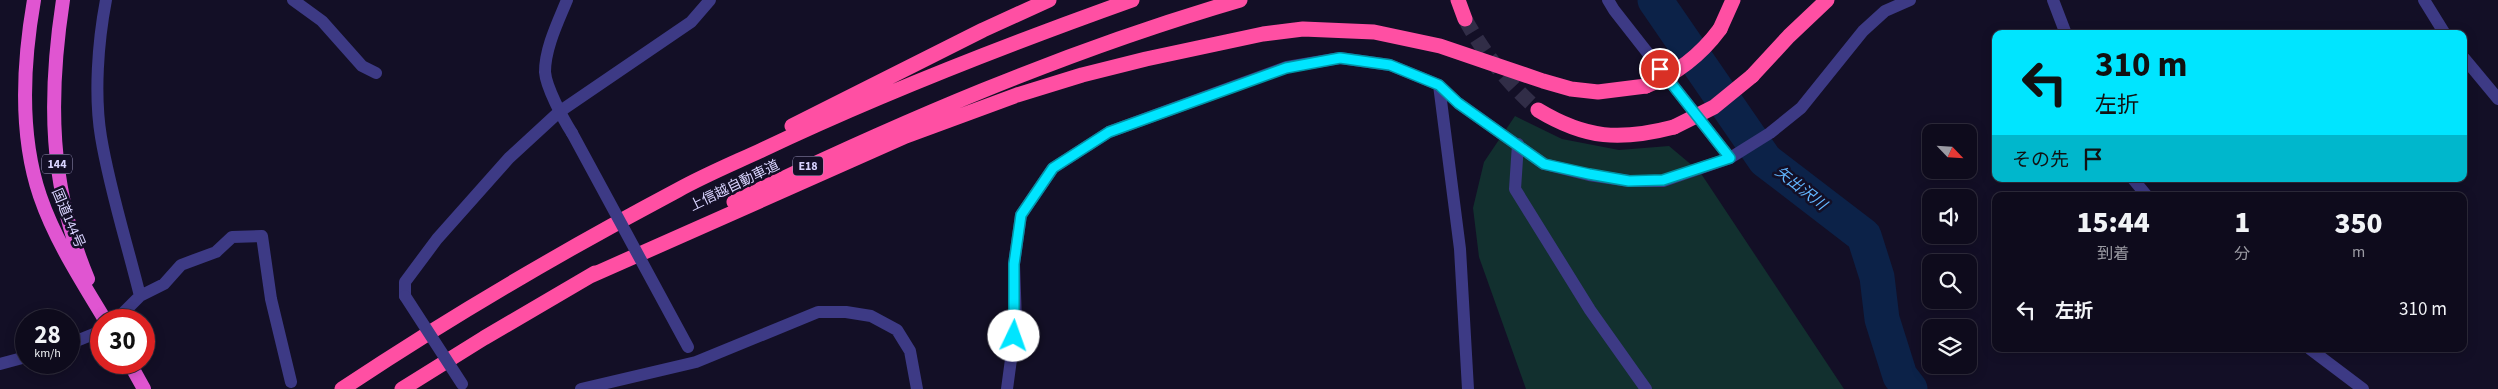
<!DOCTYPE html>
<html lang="ja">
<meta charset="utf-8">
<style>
:root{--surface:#0e0b1c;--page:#1c1929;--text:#f1f3f6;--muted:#9b9ba3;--line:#2e2b3b}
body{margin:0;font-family:"Source Sans 3","Noto Sans JP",sans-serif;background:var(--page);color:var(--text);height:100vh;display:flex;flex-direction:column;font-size:19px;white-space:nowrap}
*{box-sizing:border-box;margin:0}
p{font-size:16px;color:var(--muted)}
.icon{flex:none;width:28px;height:28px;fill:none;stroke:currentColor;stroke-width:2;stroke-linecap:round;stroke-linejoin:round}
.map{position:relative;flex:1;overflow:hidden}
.drawer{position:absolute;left:1992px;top:192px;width:475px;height:160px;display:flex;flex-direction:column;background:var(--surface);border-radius:10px;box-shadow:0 2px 12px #0003,0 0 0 1px var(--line)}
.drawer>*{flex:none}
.guide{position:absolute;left:1992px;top:30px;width:475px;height:152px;border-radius:10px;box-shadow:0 2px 12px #0003,0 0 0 1px var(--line);background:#00e5ff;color:#111;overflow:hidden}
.needle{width:32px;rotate:115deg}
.controls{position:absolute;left:1922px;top:124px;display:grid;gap:10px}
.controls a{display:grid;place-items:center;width:55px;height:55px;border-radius:10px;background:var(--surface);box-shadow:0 2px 12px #0003,0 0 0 1px var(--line);font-size:25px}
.speed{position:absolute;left:15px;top:309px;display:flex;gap:10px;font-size:25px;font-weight:700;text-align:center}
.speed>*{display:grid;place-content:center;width:65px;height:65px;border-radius:50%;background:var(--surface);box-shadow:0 2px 12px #0003,0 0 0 1px var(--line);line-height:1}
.speed small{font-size:12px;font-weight:400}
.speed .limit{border:8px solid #d22;background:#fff;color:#111}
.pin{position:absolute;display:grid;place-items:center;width:42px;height:42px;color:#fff;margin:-21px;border:2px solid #fff;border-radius:50%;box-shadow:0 1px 5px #0007}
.me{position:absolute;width:55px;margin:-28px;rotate:3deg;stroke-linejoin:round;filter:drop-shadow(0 0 4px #0008)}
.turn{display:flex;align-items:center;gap:18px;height:105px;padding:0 20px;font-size:22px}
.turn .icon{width:65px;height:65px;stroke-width:2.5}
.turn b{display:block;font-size:35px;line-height:42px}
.then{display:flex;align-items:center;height:48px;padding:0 20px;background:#0003;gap:10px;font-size:19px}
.eta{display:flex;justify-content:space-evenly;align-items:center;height:85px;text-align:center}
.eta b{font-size:30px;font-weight:800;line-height:35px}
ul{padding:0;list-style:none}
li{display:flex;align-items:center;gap:15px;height:65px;padding:0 20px}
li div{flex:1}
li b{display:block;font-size:19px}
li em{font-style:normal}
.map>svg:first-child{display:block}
.green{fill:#12302f}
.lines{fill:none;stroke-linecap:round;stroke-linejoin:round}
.river{stroke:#0c2248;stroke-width:35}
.motorway-tunnel{stroke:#312d47;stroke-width:15;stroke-dasharray:15 8;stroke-linecap:butt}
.minor{stroke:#3d3a85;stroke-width:12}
.tertiary{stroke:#3d3a85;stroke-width:12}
.trunk{stroke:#e055d1;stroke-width:14}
.motorway{stroke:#ff4fa3;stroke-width:15}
.minor-bridge{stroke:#3d3a85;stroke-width:12}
.motorway-bridge{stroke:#ff4fa3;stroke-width:15}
.route-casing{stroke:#0095a6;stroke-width:12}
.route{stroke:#00e5ff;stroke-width:9}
.labels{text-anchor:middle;stroke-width:5;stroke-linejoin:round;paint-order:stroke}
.shield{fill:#130f26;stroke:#9e99be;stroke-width:1}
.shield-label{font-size:12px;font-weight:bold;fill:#d9d4ff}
.street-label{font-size:14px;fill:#d9d4ff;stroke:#130f26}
.water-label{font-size:15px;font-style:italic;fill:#62b6ff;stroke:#130f26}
</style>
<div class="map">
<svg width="2498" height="389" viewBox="0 0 2498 389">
<rect width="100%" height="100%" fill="#130f26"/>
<path class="green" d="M 1515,116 L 1562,139 L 1619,150 L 1669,146 L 1700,172 L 1844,389 L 1526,389 L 1479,257 L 1473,208 L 1484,162 Z"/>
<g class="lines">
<path class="river" d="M 1655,0 L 1765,160 L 1864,236 L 1877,277 L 1882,319 L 1900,376 L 1910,389"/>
<path class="motorway-tunnel" d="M 1465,19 C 1484,54 1508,83 1538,110"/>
<path class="minor" d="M 106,0 C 98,42 94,95 101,137 C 110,191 127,243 140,296 L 116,320
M 293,0 L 322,21 L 362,66 L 376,73
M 567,0 C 558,22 545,48 545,72 C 546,87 563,119 572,133
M 2053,0 L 2066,34
M 2424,0 L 2445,34
M 2464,58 L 2498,99
M 1439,85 L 1460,249 L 1468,389
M 1518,144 L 1515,189 L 1590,310 L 1646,389
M 2133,179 L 2147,196
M 140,296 L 164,284 L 181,265 L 216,252 L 232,237 L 262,236 L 271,299 L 291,382
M 405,296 L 405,282 L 437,239 L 509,158 L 559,112 L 691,22 L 710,0
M 2310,349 L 2363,389
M 581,389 L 696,362 L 818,312 L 846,312 L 871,316 L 897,330 L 910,351 L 917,389
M 1007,389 L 1016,322 L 1014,264 L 1021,215 L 1053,168 L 1109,132 L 1287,67 L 1340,58 L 1390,65 L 1439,85 L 1458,103 L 1544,164 L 1589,175 L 1629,181 L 1663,181 L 1730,158 L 1770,133 L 1801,108 L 1863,31 L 1885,11 L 1910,0"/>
<path class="tertiary" d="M 1608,0 L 1614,10 L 1730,158
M 69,344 L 101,331
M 0,364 L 26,357"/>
<path class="trunk" d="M 34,0 C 23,63 19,134 40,196 C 55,240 81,280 105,320
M 63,0 C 48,98 49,186 88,279
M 129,362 L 144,389"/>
<path class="motorway" d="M 1458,0 L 1465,19
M 1720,29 L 1733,0
M 1752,76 L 1789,36 L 1827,0
M 1538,110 C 1586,139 1620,141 1674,127
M 792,126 L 983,30 L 1049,0
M 734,202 C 898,123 1065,51 1240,0
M 588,277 L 906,136 L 1017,95 L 1082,75 L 1146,59 L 1263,34 L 1303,29 L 1374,32 L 1440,46 L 1543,81 L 1571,89 L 1598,92 L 1646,86
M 342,389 C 450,317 563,251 678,190 C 705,175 734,163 762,150 C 882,93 1006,45 1132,0
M 402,389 L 484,338 L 595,273"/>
<path class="minor-bridge" d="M 572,133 L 688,347
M 405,296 L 462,384"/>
<path class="motorway-bridge" d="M 1646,86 C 1677,74 1700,56 1720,29
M 1674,127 L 1714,107 L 1752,76"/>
</g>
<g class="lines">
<defs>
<path id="route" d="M 1014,336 L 1014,264 L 1021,215 L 1053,168 L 1109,132 L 1286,68 L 1340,58 L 1390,65 L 1439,85 L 1458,103 L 1544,164 L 1589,174 L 1629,181 L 1663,180 L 1730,158 L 1660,69"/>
</defs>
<use href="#route" class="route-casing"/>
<use href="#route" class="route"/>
</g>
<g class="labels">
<g class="shield">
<rect x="42" y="154.5" width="30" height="19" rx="4"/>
<rect x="793" y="156.5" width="30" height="19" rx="4"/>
</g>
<g class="shield-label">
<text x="57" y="168">144</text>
<text x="808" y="170">E18</text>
</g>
<g class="street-label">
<text transform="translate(734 185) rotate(-26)" y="5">上信越自動車道</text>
<text transform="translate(69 218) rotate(67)" y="5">国道144号</text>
</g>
<g class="water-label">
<text transform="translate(1801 188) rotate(38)" y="5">矢出沢川</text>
</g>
</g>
</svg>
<div class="controls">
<a><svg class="needle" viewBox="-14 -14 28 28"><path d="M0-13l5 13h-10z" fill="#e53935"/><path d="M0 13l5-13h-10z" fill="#9b9ba3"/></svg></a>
<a><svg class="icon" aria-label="sound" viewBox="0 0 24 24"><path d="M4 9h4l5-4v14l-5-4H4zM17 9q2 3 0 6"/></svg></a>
<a><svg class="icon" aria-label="search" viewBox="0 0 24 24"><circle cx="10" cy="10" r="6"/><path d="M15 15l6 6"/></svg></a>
<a><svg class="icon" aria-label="layers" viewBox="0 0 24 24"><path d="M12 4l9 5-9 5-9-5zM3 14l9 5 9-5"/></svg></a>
</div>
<div class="speed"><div>28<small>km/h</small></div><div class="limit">30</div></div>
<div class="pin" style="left:1660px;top:69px;background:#d93025"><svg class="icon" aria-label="arrive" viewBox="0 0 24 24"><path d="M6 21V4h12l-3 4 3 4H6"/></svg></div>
<svg class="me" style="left:1014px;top:336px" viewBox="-20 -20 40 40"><circle r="19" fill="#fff"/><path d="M0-13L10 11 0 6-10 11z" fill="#00e5ff"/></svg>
<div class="guide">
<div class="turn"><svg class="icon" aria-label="left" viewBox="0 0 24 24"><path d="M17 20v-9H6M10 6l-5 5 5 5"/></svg><div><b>310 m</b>左折</div></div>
<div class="then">その先<svg class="icon" aria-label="arrive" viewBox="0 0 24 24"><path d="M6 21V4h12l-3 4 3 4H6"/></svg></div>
</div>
<section class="drawer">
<div class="eta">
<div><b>15:44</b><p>到着</p></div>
<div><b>1</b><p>分</p></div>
<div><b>350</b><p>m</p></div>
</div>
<ul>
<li><svg class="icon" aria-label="left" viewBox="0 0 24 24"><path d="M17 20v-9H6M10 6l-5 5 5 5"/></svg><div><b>左折</b></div><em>310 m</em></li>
</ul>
</section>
</div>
